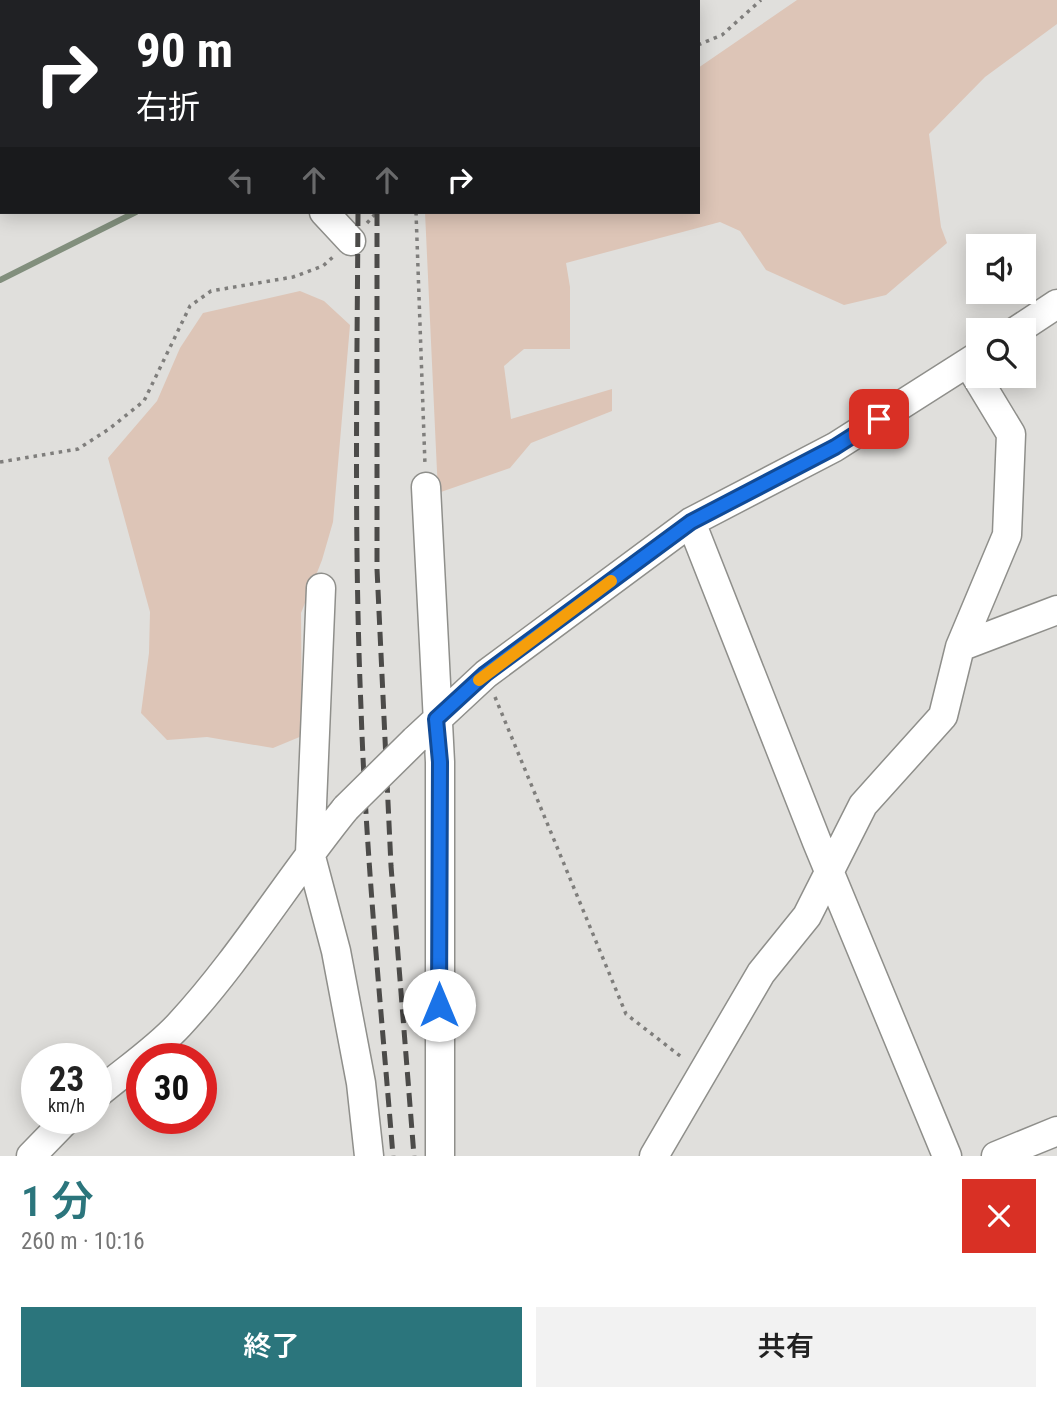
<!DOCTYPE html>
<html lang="ja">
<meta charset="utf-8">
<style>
:root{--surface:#fff;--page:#f2f2f2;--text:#222;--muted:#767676;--accent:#2b757c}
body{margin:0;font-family:"Roboto Condensed","Noto Sans JP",sans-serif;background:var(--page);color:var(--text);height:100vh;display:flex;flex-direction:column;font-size:26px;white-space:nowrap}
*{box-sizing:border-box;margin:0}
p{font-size:23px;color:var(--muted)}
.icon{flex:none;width:38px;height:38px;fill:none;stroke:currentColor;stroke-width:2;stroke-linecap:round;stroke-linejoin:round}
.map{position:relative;height:1156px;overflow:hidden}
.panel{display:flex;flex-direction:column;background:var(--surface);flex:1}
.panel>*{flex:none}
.banner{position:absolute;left:0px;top:0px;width:700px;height:214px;box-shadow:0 4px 18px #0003;background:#202124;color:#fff;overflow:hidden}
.fabs{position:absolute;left:966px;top:234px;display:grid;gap:14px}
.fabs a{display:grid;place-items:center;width:70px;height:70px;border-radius:0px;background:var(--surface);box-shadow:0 4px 18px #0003;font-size:35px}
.speed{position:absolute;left:21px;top:1043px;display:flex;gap:14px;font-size:35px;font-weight:700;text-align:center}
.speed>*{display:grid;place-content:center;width:91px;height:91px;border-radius:50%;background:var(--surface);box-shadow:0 4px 18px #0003;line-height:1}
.speed small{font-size:18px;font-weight:400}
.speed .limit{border:10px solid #d22;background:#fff;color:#111}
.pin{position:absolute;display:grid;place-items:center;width:60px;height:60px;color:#fff;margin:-30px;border-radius:14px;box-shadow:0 4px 10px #0006}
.me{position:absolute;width:77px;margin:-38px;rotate:0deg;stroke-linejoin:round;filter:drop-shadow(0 0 5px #0008)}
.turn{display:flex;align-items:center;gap:24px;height:147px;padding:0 21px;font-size:32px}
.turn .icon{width:91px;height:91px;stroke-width:2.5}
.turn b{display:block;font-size:49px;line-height:60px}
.lanes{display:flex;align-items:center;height:66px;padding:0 21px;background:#0003;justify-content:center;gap:35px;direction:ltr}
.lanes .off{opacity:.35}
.round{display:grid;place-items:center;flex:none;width:74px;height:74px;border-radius:0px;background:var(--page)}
.headline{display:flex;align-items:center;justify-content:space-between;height:119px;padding:0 21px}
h1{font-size:42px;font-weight:600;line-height:52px;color:var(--accent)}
.primary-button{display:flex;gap:14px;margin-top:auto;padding:14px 21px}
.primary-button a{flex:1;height:80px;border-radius:0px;background:var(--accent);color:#fff;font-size:28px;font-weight:600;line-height:80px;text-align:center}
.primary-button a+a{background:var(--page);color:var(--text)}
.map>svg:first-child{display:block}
.green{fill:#ddc5b7}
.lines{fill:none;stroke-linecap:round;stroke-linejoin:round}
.stream{stroke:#828f7d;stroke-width:6}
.minor-casing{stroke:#8f8f8b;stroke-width:31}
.path{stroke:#7f7e7c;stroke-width:3.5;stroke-dasharray:3.5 5;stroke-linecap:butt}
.minor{stroke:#fff;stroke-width:28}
.rail{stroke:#4c4b49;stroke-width:5;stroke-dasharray:14 7;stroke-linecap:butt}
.minor-bridge-casing{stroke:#8f8f8b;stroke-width:31;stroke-linecap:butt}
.minor-bridge{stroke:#fff;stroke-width:28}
.route-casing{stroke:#114b97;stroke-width:18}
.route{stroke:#1a73e8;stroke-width:12}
.slow{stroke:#f59e0b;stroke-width:12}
</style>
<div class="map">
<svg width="1057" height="1156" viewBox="0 0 1057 1156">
<rect width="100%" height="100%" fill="#e0dfdc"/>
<path class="green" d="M 797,0 L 1057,0 L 1057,24 L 985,77 L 929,134 L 941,227 L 947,243 L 886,295 L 844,305 L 766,270 L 740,231 L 720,222 L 566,263 L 570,287 L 570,349 L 524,349 L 504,366 L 511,419 L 612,389 L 612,411 L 531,443 L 510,468 L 438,493 L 425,212 L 698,212 L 698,68 Z
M 300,291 L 324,301 L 350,325 L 333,522 L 322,560 L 301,613 L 302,736 L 273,748 L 207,737 L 167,740 L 141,713 L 149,653 L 150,612 L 108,458 L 157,401 L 180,348 L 203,313 Z"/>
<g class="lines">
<path class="stream" d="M 436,2 L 438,0
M 0,280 L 136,212"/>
<defs>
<path id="minor" d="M 152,2 L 153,0
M 455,2 L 458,0
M 0,126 L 2,125
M 324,212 L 351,241
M 1016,331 L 1057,304
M 426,487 L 440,762 L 440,1156
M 691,522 L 817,842 L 947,1156
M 321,588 L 310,853 L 336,951 L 361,1083 L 369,1156
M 960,647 L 1057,610
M 415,740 L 486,674 L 691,522 L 835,447 L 978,356
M 96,1095 C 123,1072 155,1051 179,1025 C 241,958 288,879 346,808
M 31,1156 L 68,1118
M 654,1156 L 761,973 L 807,916 L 863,805 L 943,716 L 960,647 L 1007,535 L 1011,434 L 968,363
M 996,1156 L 1057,1131"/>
</defs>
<use href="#minor" class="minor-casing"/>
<path class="path" d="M 698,45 L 722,35 L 761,0
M 416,212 L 425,465
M 367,223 L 377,212
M 0,462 L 78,449 L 109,429 L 144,401 L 190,306 L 211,291 L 293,277 L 323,266 L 334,256
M 495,697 L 626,1014 L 684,1059"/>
<use href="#minor" class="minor"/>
<path class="rail" d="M 360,2 L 360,0
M 379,2 L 379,0
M 358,212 C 357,377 354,543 361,708 C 366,858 381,1007 393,1156
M 377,212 L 377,569 L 391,866 L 414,1156"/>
<defs>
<path id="minor-bridge" d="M 346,808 L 415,740"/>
</defs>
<use href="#minor-bridge" class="minor-bridge-casing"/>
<use href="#minor-bridge" class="minor-bridge"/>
</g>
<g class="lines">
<defs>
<path id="route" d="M 439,1005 L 440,762 L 436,719 L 485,674 L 691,522 L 835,447 L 879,419"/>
</defs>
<use href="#route" class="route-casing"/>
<use href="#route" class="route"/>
<path class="slow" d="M 479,680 L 611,581"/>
</g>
</svg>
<div class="fabs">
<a><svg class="icon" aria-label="sound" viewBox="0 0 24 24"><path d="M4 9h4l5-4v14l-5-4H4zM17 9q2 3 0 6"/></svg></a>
<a><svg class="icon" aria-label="search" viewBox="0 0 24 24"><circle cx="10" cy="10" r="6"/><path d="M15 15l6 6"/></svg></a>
</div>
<div class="speed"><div>23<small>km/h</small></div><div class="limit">30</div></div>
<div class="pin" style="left:879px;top:419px;background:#d93025"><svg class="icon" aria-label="arrive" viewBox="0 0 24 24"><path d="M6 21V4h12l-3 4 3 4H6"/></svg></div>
<svg class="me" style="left:439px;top:1005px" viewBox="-20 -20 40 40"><circle r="19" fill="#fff"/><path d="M0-13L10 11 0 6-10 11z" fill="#1a73e8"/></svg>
<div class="banner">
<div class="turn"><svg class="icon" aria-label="right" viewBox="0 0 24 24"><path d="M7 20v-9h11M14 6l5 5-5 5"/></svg><div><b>90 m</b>右折</div></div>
<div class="lanes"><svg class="icon off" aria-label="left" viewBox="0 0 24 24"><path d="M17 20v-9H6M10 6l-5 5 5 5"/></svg><svg class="icon off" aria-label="ahead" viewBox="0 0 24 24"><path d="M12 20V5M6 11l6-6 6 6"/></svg><svg class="icon off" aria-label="ahead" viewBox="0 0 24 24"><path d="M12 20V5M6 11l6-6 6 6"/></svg><svg class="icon" aria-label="right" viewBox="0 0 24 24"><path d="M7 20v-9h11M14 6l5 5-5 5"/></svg></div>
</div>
</div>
<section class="panel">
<div class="headline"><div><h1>1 分</h1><p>260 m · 10:16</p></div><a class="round" style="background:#d93025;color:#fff"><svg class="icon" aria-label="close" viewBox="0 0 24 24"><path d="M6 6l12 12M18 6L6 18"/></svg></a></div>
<div class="primary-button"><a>終了</a><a>共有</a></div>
</section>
